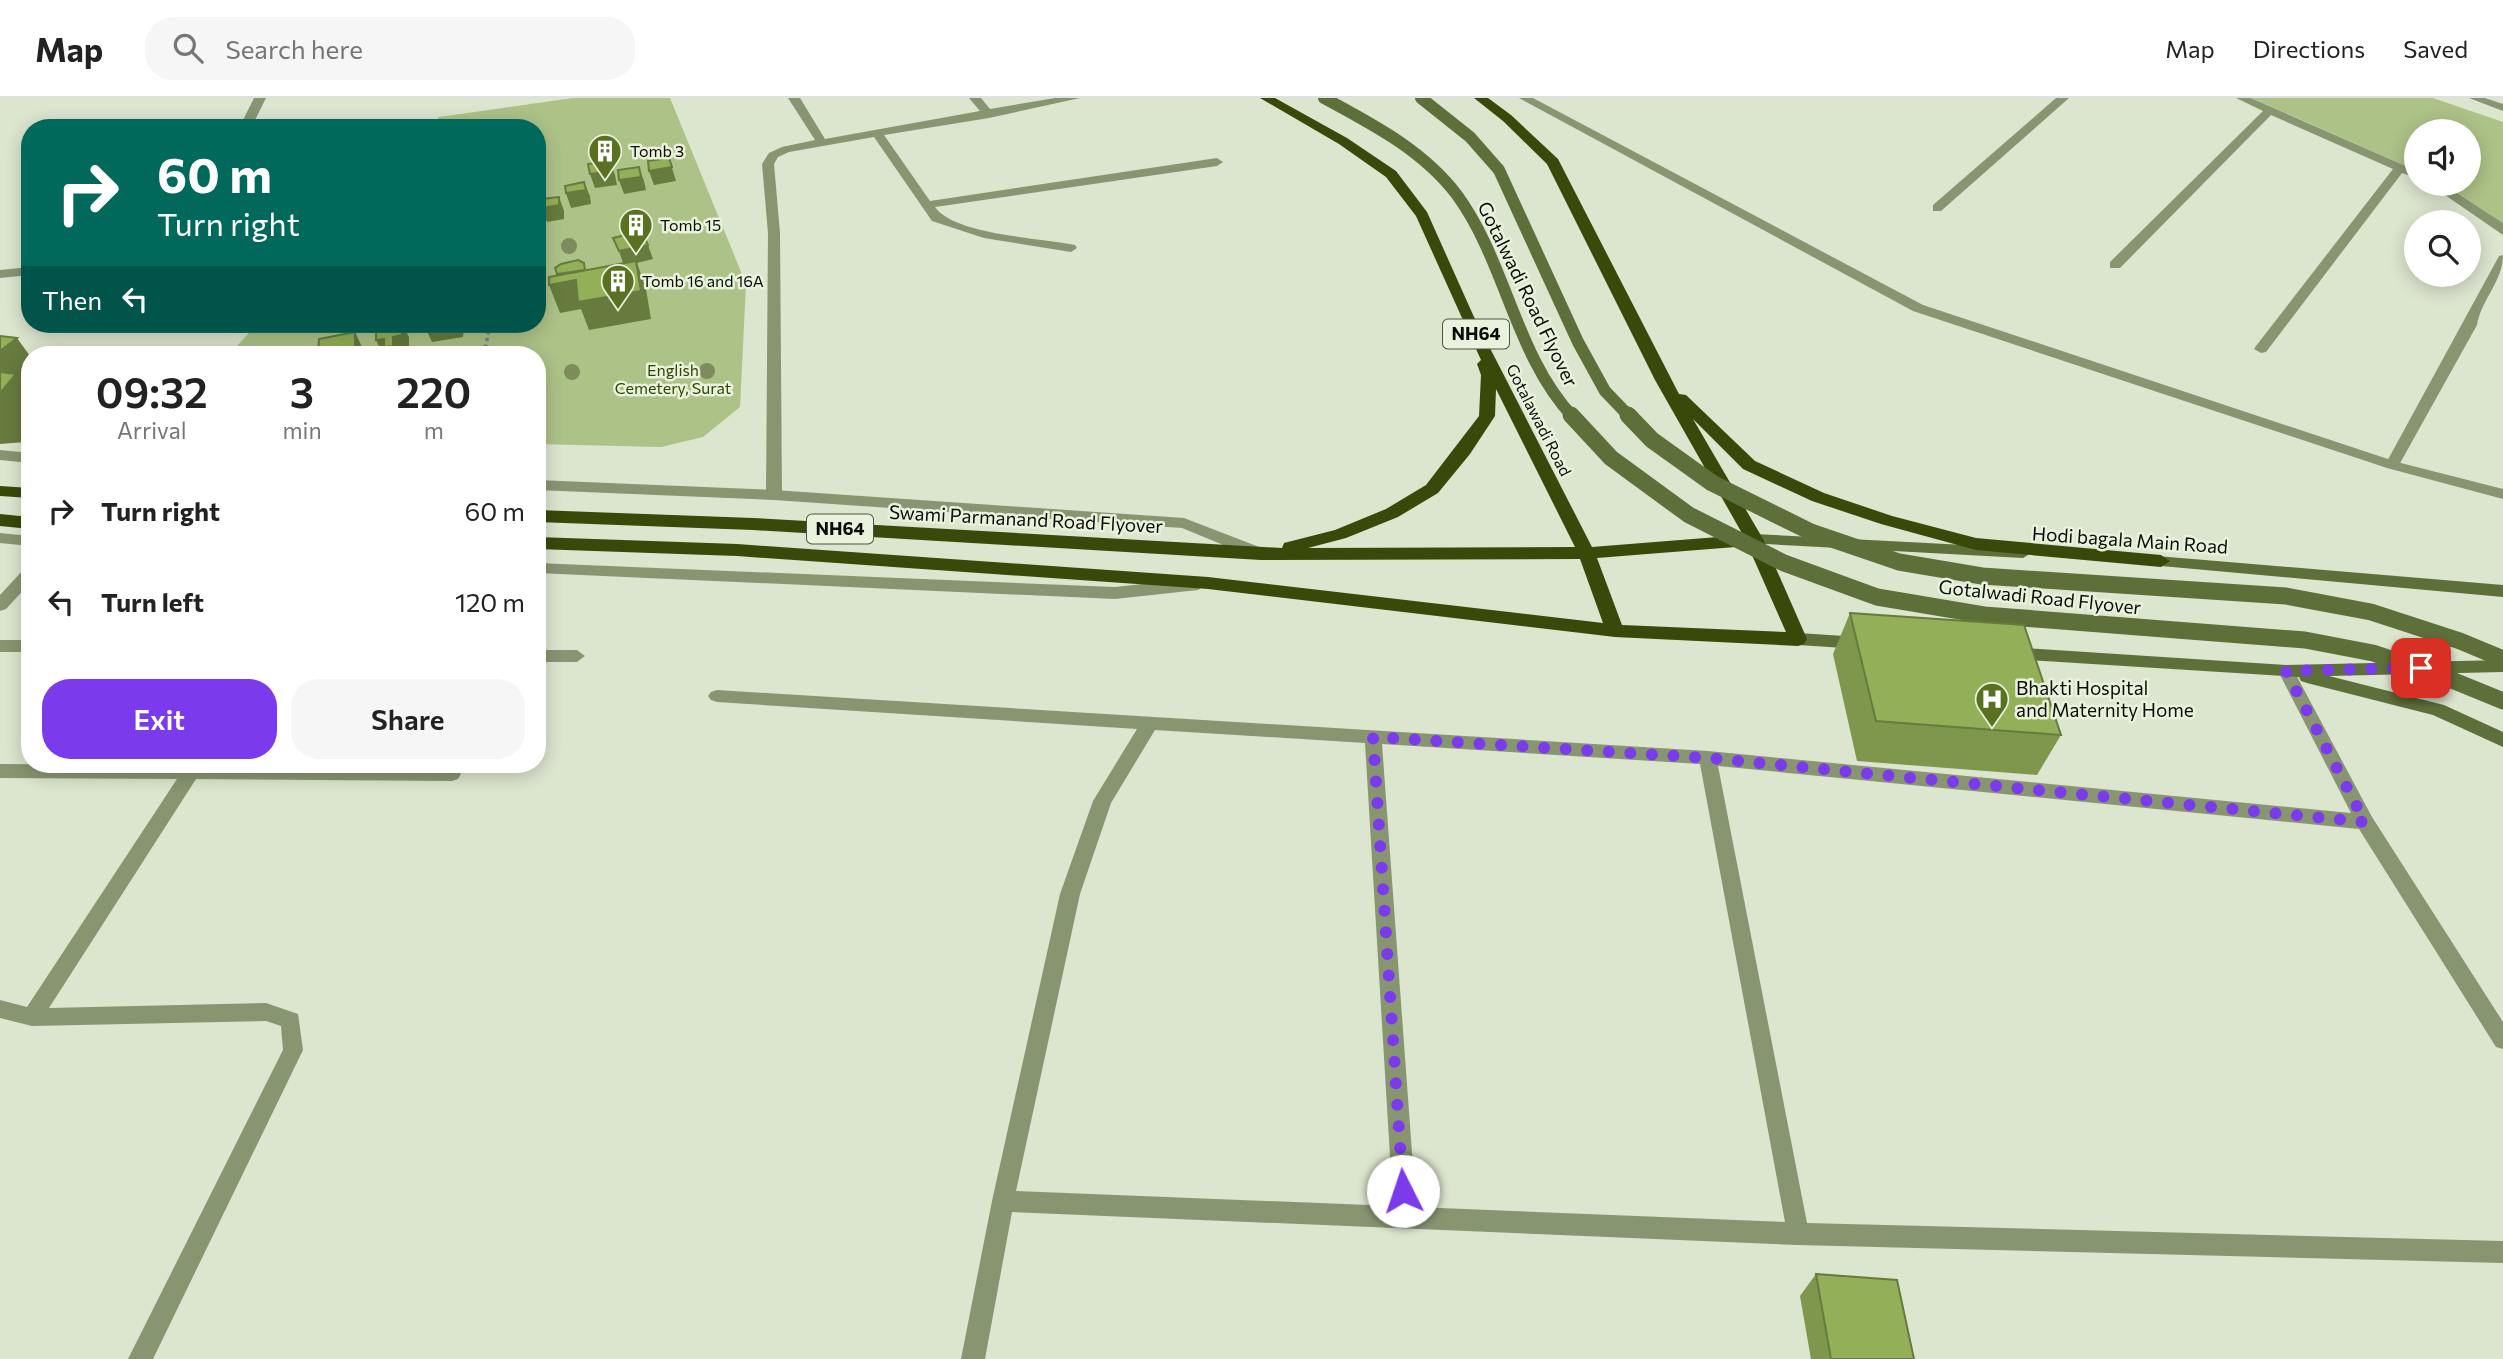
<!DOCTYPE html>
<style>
:root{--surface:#fff;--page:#f6f6f6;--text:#222;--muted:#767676;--line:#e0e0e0;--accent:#7c3aed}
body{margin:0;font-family:Commissioner,sans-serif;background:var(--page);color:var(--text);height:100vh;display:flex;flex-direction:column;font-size:26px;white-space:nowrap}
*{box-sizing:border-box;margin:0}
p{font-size:23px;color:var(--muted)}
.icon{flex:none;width:38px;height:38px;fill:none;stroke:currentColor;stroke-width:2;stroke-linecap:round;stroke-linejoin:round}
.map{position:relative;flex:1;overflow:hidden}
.details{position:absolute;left:21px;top:248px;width:525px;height:427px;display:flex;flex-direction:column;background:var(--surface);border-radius:28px;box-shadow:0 4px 18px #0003}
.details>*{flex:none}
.banner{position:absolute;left:21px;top:21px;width:525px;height:214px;border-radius:28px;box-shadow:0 4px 18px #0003;background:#00695c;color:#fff;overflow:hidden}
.tools{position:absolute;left:2404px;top:21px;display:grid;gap:14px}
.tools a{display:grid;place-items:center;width:77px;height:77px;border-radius:50%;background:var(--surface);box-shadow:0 4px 18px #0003;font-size:35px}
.pin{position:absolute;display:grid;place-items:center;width:60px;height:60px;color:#fff;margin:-30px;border-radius:14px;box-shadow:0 4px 10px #0006}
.me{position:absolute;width:77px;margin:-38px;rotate:356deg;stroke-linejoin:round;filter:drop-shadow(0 0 5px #0008)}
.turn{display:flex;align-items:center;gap:24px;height:147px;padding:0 21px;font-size:32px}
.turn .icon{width:91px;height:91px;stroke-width:2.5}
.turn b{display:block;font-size:49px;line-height:60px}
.then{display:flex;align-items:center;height:66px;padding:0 21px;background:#0003;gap:14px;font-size:26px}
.eta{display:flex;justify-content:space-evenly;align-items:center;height:119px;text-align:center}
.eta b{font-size:42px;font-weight:600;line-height:49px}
.cta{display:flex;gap:14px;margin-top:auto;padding:14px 21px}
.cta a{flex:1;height:80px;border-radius:28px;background:var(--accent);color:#fff;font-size:28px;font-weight:600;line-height:80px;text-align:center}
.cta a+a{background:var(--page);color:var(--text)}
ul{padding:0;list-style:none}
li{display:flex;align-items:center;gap:21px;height:91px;padding:0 21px}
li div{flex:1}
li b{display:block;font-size:26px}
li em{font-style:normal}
header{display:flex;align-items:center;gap:42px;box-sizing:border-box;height:98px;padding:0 35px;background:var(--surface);border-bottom:2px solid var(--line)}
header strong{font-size:33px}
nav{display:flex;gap:38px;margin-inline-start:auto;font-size:24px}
.search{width:490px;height:63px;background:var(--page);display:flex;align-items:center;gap:18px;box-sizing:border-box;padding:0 24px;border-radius:28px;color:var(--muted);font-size:26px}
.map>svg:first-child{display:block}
.green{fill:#adc287}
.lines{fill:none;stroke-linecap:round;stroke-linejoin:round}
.path{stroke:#818778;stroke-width:3.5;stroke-dasharray:3.5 3.5;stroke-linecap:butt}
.minor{fill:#889571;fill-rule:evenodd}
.tertiary{fill:#889571;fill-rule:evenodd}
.secondary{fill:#5e703a;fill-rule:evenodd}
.trunk{fill:#38490a;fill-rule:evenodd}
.secondary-bridge-far1{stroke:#5e703a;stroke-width:12}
.secondary-bridge{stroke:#5e703a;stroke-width:17}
.tree{fill:#7e8c5d}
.wall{fill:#7e974c}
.shaded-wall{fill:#677b3e}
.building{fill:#93b058;stroke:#677b3e;stroke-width:2}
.route{stroke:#7c3aed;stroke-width:12;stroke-dasharray:0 21.6}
.labels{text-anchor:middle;stroke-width:5;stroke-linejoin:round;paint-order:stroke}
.far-poi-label{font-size:16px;fill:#0b0d07;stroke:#e9f2dc;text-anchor:start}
.far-park-label{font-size:16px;fill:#324300;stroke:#e9f2dc}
.far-street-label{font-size:16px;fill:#0b0d07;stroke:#e9f2dc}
.shield{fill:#e9f2dc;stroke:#4e5247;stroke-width:2}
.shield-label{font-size:18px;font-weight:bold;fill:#0b0d07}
.street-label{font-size:19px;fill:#0b0d07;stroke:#e9f2dc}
.poi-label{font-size:19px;fill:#0b0d07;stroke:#e9f2dc;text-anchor:start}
</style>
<header>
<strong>Map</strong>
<div class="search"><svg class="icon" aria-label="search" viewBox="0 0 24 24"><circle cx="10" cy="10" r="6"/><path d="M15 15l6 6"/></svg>Search here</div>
<nav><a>Map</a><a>Directions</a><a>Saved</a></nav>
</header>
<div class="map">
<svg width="2503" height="1261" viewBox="0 0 2503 1261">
<rect width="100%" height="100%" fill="#dce5ce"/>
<path class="green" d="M 573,0 L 670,0 L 746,186 L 740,309 L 703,339 L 661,349 L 537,346 L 537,257 L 400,257 L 400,253 L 409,251 L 408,239 L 392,257 L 229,257 L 257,226 L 435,226 L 463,239 L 465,226 L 537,226 L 537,30 L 429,30 L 439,19 Z
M 2252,0 L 2433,0 L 2503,24 L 2503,125 L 2443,86 L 2469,86 L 2469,33 L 2417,33 L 2417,73 Z"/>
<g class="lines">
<path class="path" d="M 484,257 L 490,226"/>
<path class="minor" d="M 254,0 L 266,0 L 251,30 L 239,30 Z
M 788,0 L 800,0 L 825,41 L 980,13 L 969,0 L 981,0 L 990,11 L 1055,0 L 1080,0 L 989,20 L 884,37 L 930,103 L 1217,60 L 1223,64 L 1217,68 L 935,109 C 954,137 1042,140 1075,147 L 1077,150 L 1071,154 L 984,140 L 932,123 L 874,39 L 789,54 L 778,59 L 774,66 L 780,135 L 782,397 L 774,402 L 766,397 L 768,135 L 762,66 L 769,55 L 782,49 L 815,42 Z
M 2056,0 L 2069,0 L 1941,113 L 1933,113 L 1933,107 Z
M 2236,0 L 2251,0 L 2417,73 L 2417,80 L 2402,75 L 2266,254 L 2261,255 L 2254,251 L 2256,248 L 2393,71 L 2271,17 L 2120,170 L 2110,170 L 2110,164 L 2263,13 Z
M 2469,0 L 2485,0 L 2503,6 L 2503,13 Z
M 2429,86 L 2443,86 L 2503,125 L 2503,137 Z
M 2503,157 C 2503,183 2481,202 2477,227 L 2399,367 L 2397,370 L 2387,370 L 2385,367 L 2499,158 Z
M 30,169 L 30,177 L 0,180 L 0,172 Z
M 30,470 L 30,485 L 6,511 L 0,513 L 0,497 L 24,471 Z
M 0,542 L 30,542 L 30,554 L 0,554 Z
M 537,552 L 577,552 L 585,558 L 577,564 L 537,564 Z
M 2286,567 L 2294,573 L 2372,719 L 2503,924 L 2503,951 L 2496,949 L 2359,731 L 1718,668 L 1807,1125 L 2503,1143 L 2503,1165 L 1798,1147 L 1012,1114 L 985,1261 L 961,1261 L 992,1103 L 1060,796 L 1093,703 L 1137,631 L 717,604 L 711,602 L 708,598 L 711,594 L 717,592 L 1708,653 L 2351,715 L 2278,573 ZM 1155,632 L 1365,645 L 1393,1108 L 1016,1093 L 1080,796 L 1111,705 ZM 1382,646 L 1700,666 L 1785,1124 L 1416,1109 Z
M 0,666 L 452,669 L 458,671 L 461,676 L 458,681 L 452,683 L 196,681 L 49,910 L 266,905 L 298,916 L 303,952 L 153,1261 L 128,1261 L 283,952 L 281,928 L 266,923 L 32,928 L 0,920 L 0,902 L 27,909 L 177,681 L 0,680 Z"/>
<path class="tertiary" d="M 1519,0 L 1533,0 L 1923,207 L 2397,364 L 2503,391 L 2503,401 L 2387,370 L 1913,213 Z
M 0,352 L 30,355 L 30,365 L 0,362 Z
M 537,382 L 774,392 L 1184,420 L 1267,452 L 1269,456 L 1267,460 L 1255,460 L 1182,430 L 774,402 L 537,392 Z
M 0,435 L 30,438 L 30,448 L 0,445 Z
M 537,465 L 1115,489 L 1198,480 L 1206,486 L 1198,492 L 1115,501 L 537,475 Z"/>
<path class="secondary" d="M 1754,436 L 2023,450 L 2031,455 L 2023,460 L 1748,445 L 1746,441 L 1748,437 Z
M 2145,457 L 2503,487 L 2503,499 L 2139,466 L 2137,462 Z
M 1798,535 L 1860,539 L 1868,545 L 1860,551 L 1798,547 L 1790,541 Z
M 2010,549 L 2286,567 L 2503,562 L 2503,574 L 2329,578 L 2444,607 L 2503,634 L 2503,649 L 2433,617 L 2307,585 L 2301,583 L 2299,579 L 2010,561 L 2002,555 Z"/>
<path class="trunk" d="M 1260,0 L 1275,0 L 1347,40 L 1396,73 L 1427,114 L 1474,219 L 1592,449 L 1743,437 L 1655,282 L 1547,66 L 1503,23 L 1474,0 L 1488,0 L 1511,17 L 1558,61 L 1679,296 L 1686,297 L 1755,363 L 1824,395 L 1892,418 L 1976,440 L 2161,457 L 2170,463 L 2161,469 L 1976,452 L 1881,426 L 1812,403 L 1743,371 L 1693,321 L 1763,441 L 1807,541 L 1804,546 L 1798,548 L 1615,539 L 1208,491 L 737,458 L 537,451 L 537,439 L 737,446 L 1208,479 L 1603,525 L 1580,461 L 1261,462 L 753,432 L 537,424 L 537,412 L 753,420 L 1282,450 L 1284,445 L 1335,432 L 1386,411 L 1426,387 L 1479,318 L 1481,277 L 1477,266 L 1481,262 L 1416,118 L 1386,79 L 1339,46 ZM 1496,291 L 1575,449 L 1308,450 L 1346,440 L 1398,419 L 1438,395 L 1470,356 L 1495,318 ZM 1748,448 L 1786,534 L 1622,527 L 1597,460 Z
M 0,388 L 30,390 L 30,400 L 0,398 Z
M 0,416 L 30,419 L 30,431 L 0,428 Z"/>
<path class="secondary-bridge-far1" d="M 1324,0 C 1372,26 1423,52 1457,97 C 1506,164 1515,257 1573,319
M 1421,0 L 1470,39 L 1499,72 L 1578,244 L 1605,293 L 1630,319"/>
<path class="secondary-bridge" d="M 1571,317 L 1611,360 L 1689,417 L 1784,465 L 1877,499 L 1984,517 L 2305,542 L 2373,555 L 2442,578 L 2503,603
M 1628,317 L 1652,342 L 1712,385 L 1811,434 L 1899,464 L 1982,478 L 2286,498 L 2371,514 L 2460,543 L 2503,561"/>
</g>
<g class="tree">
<circle cx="569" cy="148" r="8"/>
<circle cx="707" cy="273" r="8"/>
<circle cx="572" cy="274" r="8"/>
</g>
<path class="wall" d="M 1850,515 L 2061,637 L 2037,677 L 1857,663 L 1833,556 Z
M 1816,1176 L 1914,1261 L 1811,1261 L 1800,1198 Z"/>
<path class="shaded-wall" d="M 669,60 L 676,83 L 654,87 L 649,73 Z
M 610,63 L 615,77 L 617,87 L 595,90 L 590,76 Z
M 639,69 L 644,83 L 646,92 L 624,96 L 619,82 Z
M 584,84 L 590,98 L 591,106 L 571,110 L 566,95 Z
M 559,99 L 564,113 L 564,121 L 547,124 L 542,110 Z
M 648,147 L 653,161 L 637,165 L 646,191 L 651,221 L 589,232 L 581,211 L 560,215 L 549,187 L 624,168 L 619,153 Z
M 402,226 L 409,239 L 409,251 L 400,253 L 400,257 L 383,257 L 376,242 Z
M 449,226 L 465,226 L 463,239 L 432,244 L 425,229 Z
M 504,226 L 520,226 L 505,228 Z
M 355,234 L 362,249 L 362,257 L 355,257 Z
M 17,240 L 30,258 L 30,337 L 25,344 L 0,346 L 0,253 Z"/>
<path class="building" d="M 669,60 L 672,69 L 649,73 L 648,63 Z
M 610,63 L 612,73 L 590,76 L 588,66 Z
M 639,69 L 641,79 L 619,82 L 618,72 Z
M 584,84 L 586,92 L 566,95 L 565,88 Z
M 559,99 L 559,107 L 542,110 L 542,101 Z
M 642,133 L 648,147 L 619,153 L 613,140 Z
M 578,162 L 584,165 L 585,172 L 557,176 L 555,170 L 561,166 Z
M 636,163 L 641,193 L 578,204 L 576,182 L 549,187 L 549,179 Z
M 393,226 L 401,226 L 402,237 L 393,239 L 393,248 L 384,249 L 384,241 L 376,242 L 376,229 Z
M 426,226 L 449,226 L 425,229 Z
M 355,234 L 355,257 L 318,257 L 319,241 Z
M 0,238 L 17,240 L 0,253 Z
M 0,274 L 16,276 L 0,295 Z
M 1850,515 L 2024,527 L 2061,637 L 1876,623 Z
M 1816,1176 L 1897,1182 L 1914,1261 L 1831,1261 Z"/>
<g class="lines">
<path class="route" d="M 1403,1093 L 1373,639 L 1708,660 L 2365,724 L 2286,573 L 2421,570"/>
</g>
<defs>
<symbol id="building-pin" viewBox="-11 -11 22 30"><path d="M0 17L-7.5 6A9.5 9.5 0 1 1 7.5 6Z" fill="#5a7122" stroke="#e9f2dc"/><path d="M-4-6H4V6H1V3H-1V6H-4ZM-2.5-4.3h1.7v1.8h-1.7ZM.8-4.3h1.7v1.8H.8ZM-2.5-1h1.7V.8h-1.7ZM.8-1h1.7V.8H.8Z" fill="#fff"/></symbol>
<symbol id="hospital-pin" viewBox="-11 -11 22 30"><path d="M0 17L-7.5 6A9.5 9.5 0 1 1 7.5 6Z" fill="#5a7122" stroke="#e9f2dc"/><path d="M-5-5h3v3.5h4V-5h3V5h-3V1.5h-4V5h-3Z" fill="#fff"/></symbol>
</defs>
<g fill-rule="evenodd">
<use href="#building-pin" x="586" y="34" width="38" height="52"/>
<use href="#building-pin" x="617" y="108" width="38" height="52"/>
<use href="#building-pin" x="599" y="164" width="38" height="52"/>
<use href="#hospital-pin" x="1973" y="582" width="38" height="52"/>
</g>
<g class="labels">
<g class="far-poi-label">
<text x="630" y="59">Tomb 3</text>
<text x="660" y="133">Tomb 15</text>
<text x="642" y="189">Tomb 16 and 16A</text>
</g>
<g class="far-park-label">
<text x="673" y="278">English<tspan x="673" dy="18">Cemetery, Surat</tspan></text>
</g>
<g class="far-street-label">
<text transform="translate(1539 322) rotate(63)" y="6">Gotalawadi Road</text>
</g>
<g class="shield">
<rect x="1443" y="221.5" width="66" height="29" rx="5"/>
<rect x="807" y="416.5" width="66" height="29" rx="5"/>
</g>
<g class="shield-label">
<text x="1476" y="242">NH64</text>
<text x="840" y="437">NH64</text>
</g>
<g class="street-label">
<text transform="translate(1528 196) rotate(64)" y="7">Gotalwadi Road Flyover</text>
<text transform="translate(1026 421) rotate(3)" y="7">Swami Parmanand Road Flyover</text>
<text transform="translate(2130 442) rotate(4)" y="7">Hodi bagala Main Road</text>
<text transform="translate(2040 499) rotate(6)" y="7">Gotalwadi Road Flyover</text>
</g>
<g class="poi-label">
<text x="2016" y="597">Bhakti Hospital<tspan x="2016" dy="22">and Maternity Home</tspan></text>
</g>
</g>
</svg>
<div class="tools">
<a><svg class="icon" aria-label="sound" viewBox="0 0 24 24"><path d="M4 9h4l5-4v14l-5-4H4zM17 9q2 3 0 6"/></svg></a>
<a><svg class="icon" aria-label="search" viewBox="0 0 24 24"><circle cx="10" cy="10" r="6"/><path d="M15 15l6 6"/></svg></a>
</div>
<div class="pin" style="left:2421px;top:570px;background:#d93025"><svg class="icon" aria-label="arrive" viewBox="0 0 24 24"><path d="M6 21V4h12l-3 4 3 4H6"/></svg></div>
<svg class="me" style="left:1403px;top:1093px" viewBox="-20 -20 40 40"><circle r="19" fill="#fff"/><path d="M0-13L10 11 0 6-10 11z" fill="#7c3aed"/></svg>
<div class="banner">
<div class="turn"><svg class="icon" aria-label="right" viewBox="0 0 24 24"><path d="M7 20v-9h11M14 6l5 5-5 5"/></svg><div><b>60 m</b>Turn right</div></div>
<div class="then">Then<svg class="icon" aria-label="left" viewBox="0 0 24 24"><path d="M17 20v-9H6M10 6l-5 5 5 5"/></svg></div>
</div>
<section class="details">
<div class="eta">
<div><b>09:32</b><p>Arrival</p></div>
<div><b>3</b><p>min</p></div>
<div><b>220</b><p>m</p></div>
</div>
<ul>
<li><svg class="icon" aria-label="right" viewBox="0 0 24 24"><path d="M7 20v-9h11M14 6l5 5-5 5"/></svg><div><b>Turn right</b></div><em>60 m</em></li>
<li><svg class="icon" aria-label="left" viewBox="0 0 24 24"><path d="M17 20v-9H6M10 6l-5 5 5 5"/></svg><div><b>Turn left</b></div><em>120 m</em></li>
</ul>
<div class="cta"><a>Exit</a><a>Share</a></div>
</section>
</div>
